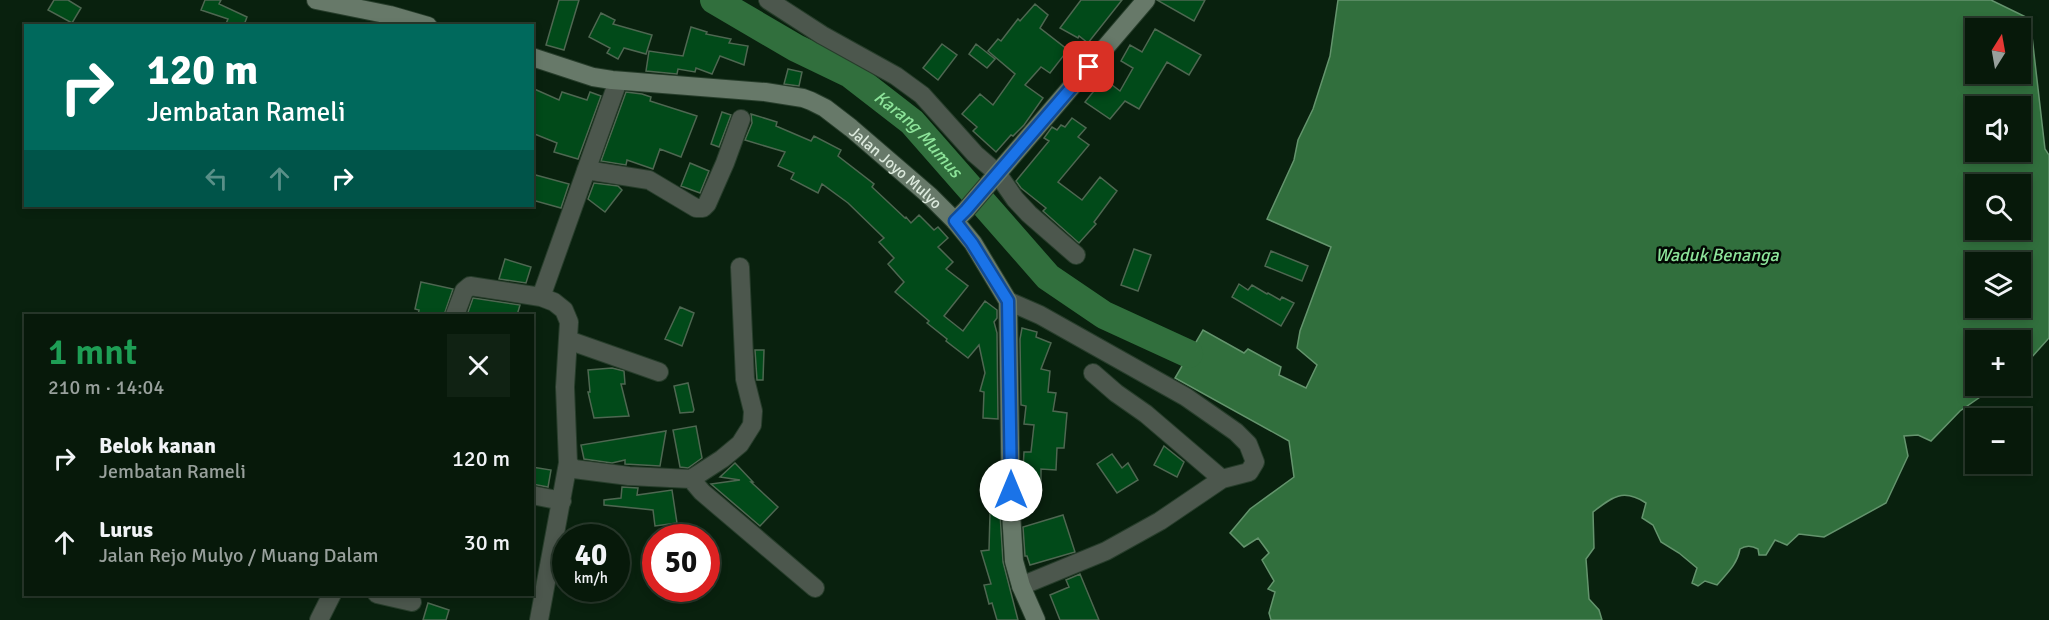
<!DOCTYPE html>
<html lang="id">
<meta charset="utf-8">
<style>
:root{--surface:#07190a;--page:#102213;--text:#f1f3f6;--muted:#98a09c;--line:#28382b}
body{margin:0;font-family:Signika,sans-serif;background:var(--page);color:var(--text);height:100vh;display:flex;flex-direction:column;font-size:22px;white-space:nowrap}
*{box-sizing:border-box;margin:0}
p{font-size:20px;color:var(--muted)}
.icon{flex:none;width:33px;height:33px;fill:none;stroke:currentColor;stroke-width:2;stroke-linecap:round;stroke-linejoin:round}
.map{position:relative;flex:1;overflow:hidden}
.details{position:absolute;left:24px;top:314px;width:510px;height:282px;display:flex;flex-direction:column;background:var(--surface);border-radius:0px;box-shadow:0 3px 9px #0003,0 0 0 2px var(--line)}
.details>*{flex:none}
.hud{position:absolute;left:24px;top:24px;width:510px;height:183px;border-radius:0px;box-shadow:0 3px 9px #0003,0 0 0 2px var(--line);background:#00695c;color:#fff;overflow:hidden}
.needle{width:39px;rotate:11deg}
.buttons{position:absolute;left:1965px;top:18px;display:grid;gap:12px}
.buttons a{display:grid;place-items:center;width:66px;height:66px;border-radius:0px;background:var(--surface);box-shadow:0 3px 9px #0003,0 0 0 2px var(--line);font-size:30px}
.speed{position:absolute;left:552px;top:524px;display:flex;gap:12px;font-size:30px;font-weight:700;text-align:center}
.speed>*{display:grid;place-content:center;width:78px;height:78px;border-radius:50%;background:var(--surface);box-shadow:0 3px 9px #0003,0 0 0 2px var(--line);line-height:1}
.speed small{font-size:15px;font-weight:400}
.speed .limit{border:9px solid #d22;background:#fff;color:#111}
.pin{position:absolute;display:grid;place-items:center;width:51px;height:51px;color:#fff;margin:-26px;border-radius:12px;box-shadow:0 3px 9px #0006}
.me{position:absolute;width:66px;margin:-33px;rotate:0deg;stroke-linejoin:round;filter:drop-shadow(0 0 4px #0008)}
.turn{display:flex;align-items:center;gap:21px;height:126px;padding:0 24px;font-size:27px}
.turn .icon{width:78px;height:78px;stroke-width:2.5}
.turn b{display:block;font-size:42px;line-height:51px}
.lanes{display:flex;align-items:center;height:57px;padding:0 24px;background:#0003;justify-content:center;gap:30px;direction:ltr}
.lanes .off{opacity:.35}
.round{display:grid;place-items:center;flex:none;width:63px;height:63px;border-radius:0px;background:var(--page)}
.headline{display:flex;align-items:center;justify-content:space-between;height:102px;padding:0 24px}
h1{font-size:36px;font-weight:600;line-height:45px;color:#1e9e55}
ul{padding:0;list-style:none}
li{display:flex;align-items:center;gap:18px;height:84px;padding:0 24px}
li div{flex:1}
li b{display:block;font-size:22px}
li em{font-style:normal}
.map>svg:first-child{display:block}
.water{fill:#316f3d;stroke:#64946d;stroke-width:1.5;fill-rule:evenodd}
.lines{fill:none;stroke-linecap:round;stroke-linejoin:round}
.river{stroke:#316f3d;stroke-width:28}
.building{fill:#014a19;stroke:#4e6751;stroke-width:1.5}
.street-casing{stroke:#273d2b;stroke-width:20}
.secondary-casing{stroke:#273d2b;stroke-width:20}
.street{stroke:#4c574d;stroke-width:18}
.secondary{stroke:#677969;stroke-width:18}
.route-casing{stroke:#114b97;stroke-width:15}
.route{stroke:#1a73e8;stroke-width:10}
.labels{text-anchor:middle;stroke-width:5;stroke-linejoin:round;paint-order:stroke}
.street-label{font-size:16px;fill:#dceadd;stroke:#020803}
.water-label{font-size:18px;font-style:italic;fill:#8de49a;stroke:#020803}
</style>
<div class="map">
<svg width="2049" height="620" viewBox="0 0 2049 620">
<rect width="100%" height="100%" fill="#09210e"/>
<path class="water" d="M 1338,0 L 1991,0 L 2030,19 L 2045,149 L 2049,155 L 2049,338 L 2021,369 L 2020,340 L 1976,340 L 1976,386 L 1996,386 L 1960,411 L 1931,441 L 1918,435 L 1904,436 L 1908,456 L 1886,503 L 1824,537 L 1799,534 L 1787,545 L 1775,540 L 1766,555 L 1759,555 L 1758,549 C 1751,545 1746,545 1740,549 C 1737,565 1727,573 1717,585 L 1705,581 L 1698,586 L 1692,583 L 1697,568 L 1679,553 L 1661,542 L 1653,525 L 1642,518 L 1646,503 C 1623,488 1612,497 1593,512 L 1594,548 L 1586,559 L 1589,599 L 1599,610 L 1602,620 L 1271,620 L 1269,613 L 1275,592 L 1268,589 L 1274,581 L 1262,560 L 1269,553 L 1258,538 L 1244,547 L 1230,533 L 1250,509 L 1294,477 L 1289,441 L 1175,378 L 1203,330 L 1244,353 L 1248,349 L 1281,367 L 1279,375 L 1306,388 L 1317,365 L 1297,348 L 1300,331 L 1331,247 L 1267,219 L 1294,160 L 1298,140 L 1313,109 L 1330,56 ZM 1976,28 L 2020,28 L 2020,74 L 1976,74 ZM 2020,106 L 2020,152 L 1976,152 L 1976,106 ZM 2020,184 L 2020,230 L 1976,230 L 1976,184 ZM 1976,262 L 2020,262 L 2020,308 L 1976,308 Z"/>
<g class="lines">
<path class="river" id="s1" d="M 714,0 L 796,48 L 850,74 L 912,122 L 1048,277 L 1104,315 L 1189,354"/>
</g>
<path class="building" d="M 54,0 L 68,0 L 81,8 L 72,23 L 48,10 Z
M 205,0 L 221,0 L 219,4 L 247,17 L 244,25 L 225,26 L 228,19 L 201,10 Z
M 559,0 L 579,0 L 564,50 L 546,45 Z
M 1081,0 L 1122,0 L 1088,43 L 1079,36 L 1078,38 L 1060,28 Z
M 1157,0 L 1205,0 L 1194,21 Z
M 1035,4 L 1048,15 L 1040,28 L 1068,50 L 1050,73 L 1041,67 L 1025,85 L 1043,98 L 1024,125 L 1013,136 L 1011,135 L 996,152 L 973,131 L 977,127 L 962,114 L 980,94 L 993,105 L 1015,74 L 988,51 L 998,39 L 1001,41 L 1018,19 L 1020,21 Z
M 601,13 L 615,20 L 613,24 L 652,35 L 646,54 L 624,48 L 618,59 L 607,53 L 610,48 L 589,37 Z
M 691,27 L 707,32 L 706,34 L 731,39 L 729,43 L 748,46 L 744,65 L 720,56 L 712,74 L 696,68 L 695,72 L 678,69 L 677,74 L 646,71 L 649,51 L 683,56 Z
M 1155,29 L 1201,55 L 1189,75 L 1167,62 L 1139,109 L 1125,101 L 1110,119 L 1085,102 L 1093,92 L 1088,88 L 1099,75 L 1120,91 L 1133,68 L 1121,61 L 1130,45 L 1142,52 Z
M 942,44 L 957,55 L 938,80 L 923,68 Z
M 976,44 L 995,59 L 987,68 L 969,54 Z
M 788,69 L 802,72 L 799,86 L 784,84 Z
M 532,88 L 559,100 L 562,92 L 587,100 L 590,92 L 601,96 L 578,159 L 554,152 L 557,143 L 532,133 Z
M 626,92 L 642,94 L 651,97 L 650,101 L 697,116 L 681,157 L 660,149 L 653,169 L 627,160 L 626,165 L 601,161 Z
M 722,112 L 731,115 L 719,147 L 711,144 Z
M 751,114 L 777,122 L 776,126 L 811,141 L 814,136 L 841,150 L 838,156 L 874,184 L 872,187 L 905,218 L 906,217 L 911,223 L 919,215 L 934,230 L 938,227 L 948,238 L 938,247 L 953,262 L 946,269 L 968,286 L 944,316 L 963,331 L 985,301 L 997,310 L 997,318 L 994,322 L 997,333 L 998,419 L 983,418 L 984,392 L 980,391 L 985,373 L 979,345 L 968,358 L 946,341 L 947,339 L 927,323 L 929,321 L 895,292 L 904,282 L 888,264 L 894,258 L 879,242 L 884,238 L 848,203 L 822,184 L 818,193 L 791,179 L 794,173 L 778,166 L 785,152 L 745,140 L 752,123 Z
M 1072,118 L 1086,128 L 1078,137 L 1089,145 L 1058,182 L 1082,200 L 1100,177 L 1117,191 L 1094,222 L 1096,224 L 1079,243 L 1043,211 L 1046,208 L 1021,188 L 1016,181 L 1049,141 L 1044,138 L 1052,127 L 1057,130 L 1061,125 L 1065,127 Z
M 690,163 L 709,171 L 700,193 L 681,186 Z
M 532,174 L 569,184 L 561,208 L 532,200 Z
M 594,183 L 618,186 L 622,190 L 605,212 L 588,199 Z
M 1134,249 L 1151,255 L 1138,291 L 1121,285 Z
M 1271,251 L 1308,266 L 1302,281 L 1265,266 Z
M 505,259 L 531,267 L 526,283 L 499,279 Z
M 421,282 L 453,289 L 444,315 L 418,315 L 419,310 L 415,309 Z
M 1239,284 L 1248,290 L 1252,285 L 1267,294 L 1268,293 L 1280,300 L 1282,297 L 1294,303 L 1281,326 L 1232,297 Z
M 473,298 L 520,305 L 517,315 L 467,315 Z
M 680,307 L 694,313 L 682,346 L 665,339 Z
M 1022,328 L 1037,332 L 1036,337 L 1051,343 L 1041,369 L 1050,371 L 1048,392 L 1056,393 L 1053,411 L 1067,413 L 1064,448 L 1057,448 L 1056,470 L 1041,469 L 1041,486 L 1022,486 L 1024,452 L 1031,452 L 1034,425 L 1024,424 L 1026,406 L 1021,405 L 1020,339 Z
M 755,350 L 764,350 L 763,380 L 757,380 Z
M 612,368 L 624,371 L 625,384 L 621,384 L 629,416 L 594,418 L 588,392 L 590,392 L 588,370 Z
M 688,383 L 694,410 L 693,412 L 680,413 L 674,386 Z
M 696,426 L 702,458 L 688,468 L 680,467 L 673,430 Z
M 666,431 L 660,466 L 625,464 L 625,460 L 612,463 L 584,459 L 581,445 Z
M 1164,446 L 1184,462 L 1177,477 L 1154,465 Z
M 1112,454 L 1122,468 L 1128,463 L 1138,480 L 1117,493 L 1097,464 Z
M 735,463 L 753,482 L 751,482 L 778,507 L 760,526 L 711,484 L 740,480 L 720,477 Z
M 532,467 L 551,470 L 548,487 L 532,484 Z
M 622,487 L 638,488 L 637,495 L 672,490 L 677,523 L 655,526 L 653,510 L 604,505 L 604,500 L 621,498 Z
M 990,513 L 1000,513 L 1003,562 L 1018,620 L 997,620 L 992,603 L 989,604 L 984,585 L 991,584 L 981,551 L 989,550 Z
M 1063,515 L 1075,552 L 1030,565 L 1027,556 L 1025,556 L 1023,527 Z
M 1080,574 L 1099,620 L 1060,620 L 1050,595 L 1069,587 L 1066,580 Z
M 428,603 L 449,610 L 446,620 L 423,620 Z"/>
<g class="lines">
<defs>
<path id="street" d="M 768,0 L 822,35 L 896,76 L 922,95 L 975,154 L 997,173 L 1015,199 L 1029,214 L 1076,255
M 618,81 L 541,297 L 554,302 L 564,310 L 569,322 L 565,387 L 568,463 L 574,469 L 629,476 L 691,479 L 722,459 L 740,444 L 752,425 L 753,411 L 745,379 L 740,267
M 586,170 L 649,180 L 696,208 L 703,208 L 707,204 L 725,163 L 741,119
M 1008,301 L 1040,315 L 1186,397 L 1236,432 L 1248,444 L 1255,462 L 1249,472 L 1222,479 L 1160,521 L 1106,551 L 1021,586
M 455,315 L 464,291 L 470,286 L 541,297
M 568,340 L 659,372
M 1093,373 L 1116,393 L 1146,414 L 1222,479
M 691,479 L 702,492 L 815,588
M 532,495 L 562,501
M 377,594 L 412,602
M 319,620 L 332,594
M 539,620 L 568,463"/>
<g id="secondary">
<path d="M 316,0 L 390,15 L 428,26"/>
<path id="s2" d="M 532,57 L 593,77 L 612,80 L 765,92 L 803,98 L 811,101 L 825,108 L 851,128 L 930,196 L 955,221 L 973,243 L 1008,301 L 1011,512 L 1014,561 L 1021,586 L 1036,620"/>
<path d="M 955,221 L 966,210 L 1146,0"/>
</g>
</defs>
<use href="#street" class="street-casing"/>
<use href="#secondary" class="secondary-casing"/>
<use href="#street" class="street"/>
<use href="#secondary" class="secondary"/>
</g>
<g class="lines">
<defs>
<path id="route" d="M 1011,490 L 1008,301 L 972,243 L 955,221 L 966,210 L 1089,67"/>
</defs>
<use href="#route" class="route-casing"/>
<use href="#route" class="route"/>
</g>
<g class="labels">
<g class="street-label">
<text dy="6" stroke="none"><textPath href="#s2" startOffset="392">Jalan Joyo Mulyo</textPath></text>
</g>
<g class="water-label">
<text dy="6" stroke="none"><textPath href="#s1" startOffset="246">Karang Mumus</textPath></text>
<text x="1717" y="261">Waduk Benanga</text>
</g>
</g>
</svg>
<div class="buttons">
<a><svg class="needle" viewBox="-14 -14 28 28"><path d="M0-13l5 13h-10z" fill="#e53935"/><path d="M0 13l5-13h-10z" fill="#98a09c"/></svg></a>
<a><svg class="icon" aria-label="sound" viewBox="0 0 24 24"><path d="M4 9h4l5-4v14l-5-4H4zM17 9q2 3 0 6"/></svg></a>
<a><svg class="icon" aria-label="search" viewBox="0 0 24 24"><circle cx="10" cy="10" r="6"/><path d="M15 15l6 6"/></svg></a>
<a><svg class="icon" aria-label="layers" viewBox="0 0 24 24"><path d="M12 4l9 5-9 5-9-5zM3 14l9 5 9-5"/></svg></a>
<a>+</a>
<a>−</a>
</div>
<div class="speed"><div>40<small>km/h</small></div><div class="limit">50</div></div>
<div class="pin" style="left:1089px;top:67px;background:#d93025"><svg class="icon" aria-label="arrive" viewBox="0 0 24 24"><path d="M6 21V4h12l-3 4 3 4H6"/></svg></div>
<svg class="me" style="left:1011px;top:490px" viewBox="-20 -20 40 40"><circle r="19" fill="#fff"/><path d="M0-13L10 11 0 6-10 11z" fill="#1a73e8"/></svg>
<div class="hud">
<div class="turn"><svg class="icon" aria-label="right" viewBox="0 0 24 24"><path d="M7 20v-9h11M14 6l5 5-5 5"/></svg><div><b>120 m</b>Jembatan Rameli</div></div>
<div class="lanes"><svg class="icon off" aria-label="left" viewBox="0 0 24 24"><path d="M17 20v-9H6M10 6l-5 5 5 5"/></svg><svg class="icon off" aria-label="ahead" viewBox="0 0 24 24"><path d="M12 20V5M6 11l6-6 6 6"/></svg><svg class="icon" aria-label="right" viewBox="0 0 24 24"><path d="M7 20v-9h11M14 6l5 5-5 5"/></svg></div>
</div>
<section class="details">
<div class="headline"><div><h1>1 mnt</h1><p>210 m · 14:04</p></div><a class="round"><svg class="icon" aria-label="close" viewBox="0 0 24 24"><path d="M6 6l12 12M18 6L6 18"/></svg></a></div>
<ul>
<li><svg class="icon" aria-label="right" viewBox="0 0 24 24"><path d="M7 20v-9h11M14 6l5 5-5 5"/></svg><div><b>Belok kanan</b><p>Jembatan Rameli</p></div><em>120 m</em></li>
<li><svg class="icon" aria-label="ahead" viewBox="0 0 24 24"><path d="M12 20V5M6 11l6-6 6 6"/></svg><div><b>Lurus</b><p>Jalan Rejo Mulyo / Muang Dalam</p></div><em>30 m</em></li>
</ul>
</section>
</div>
